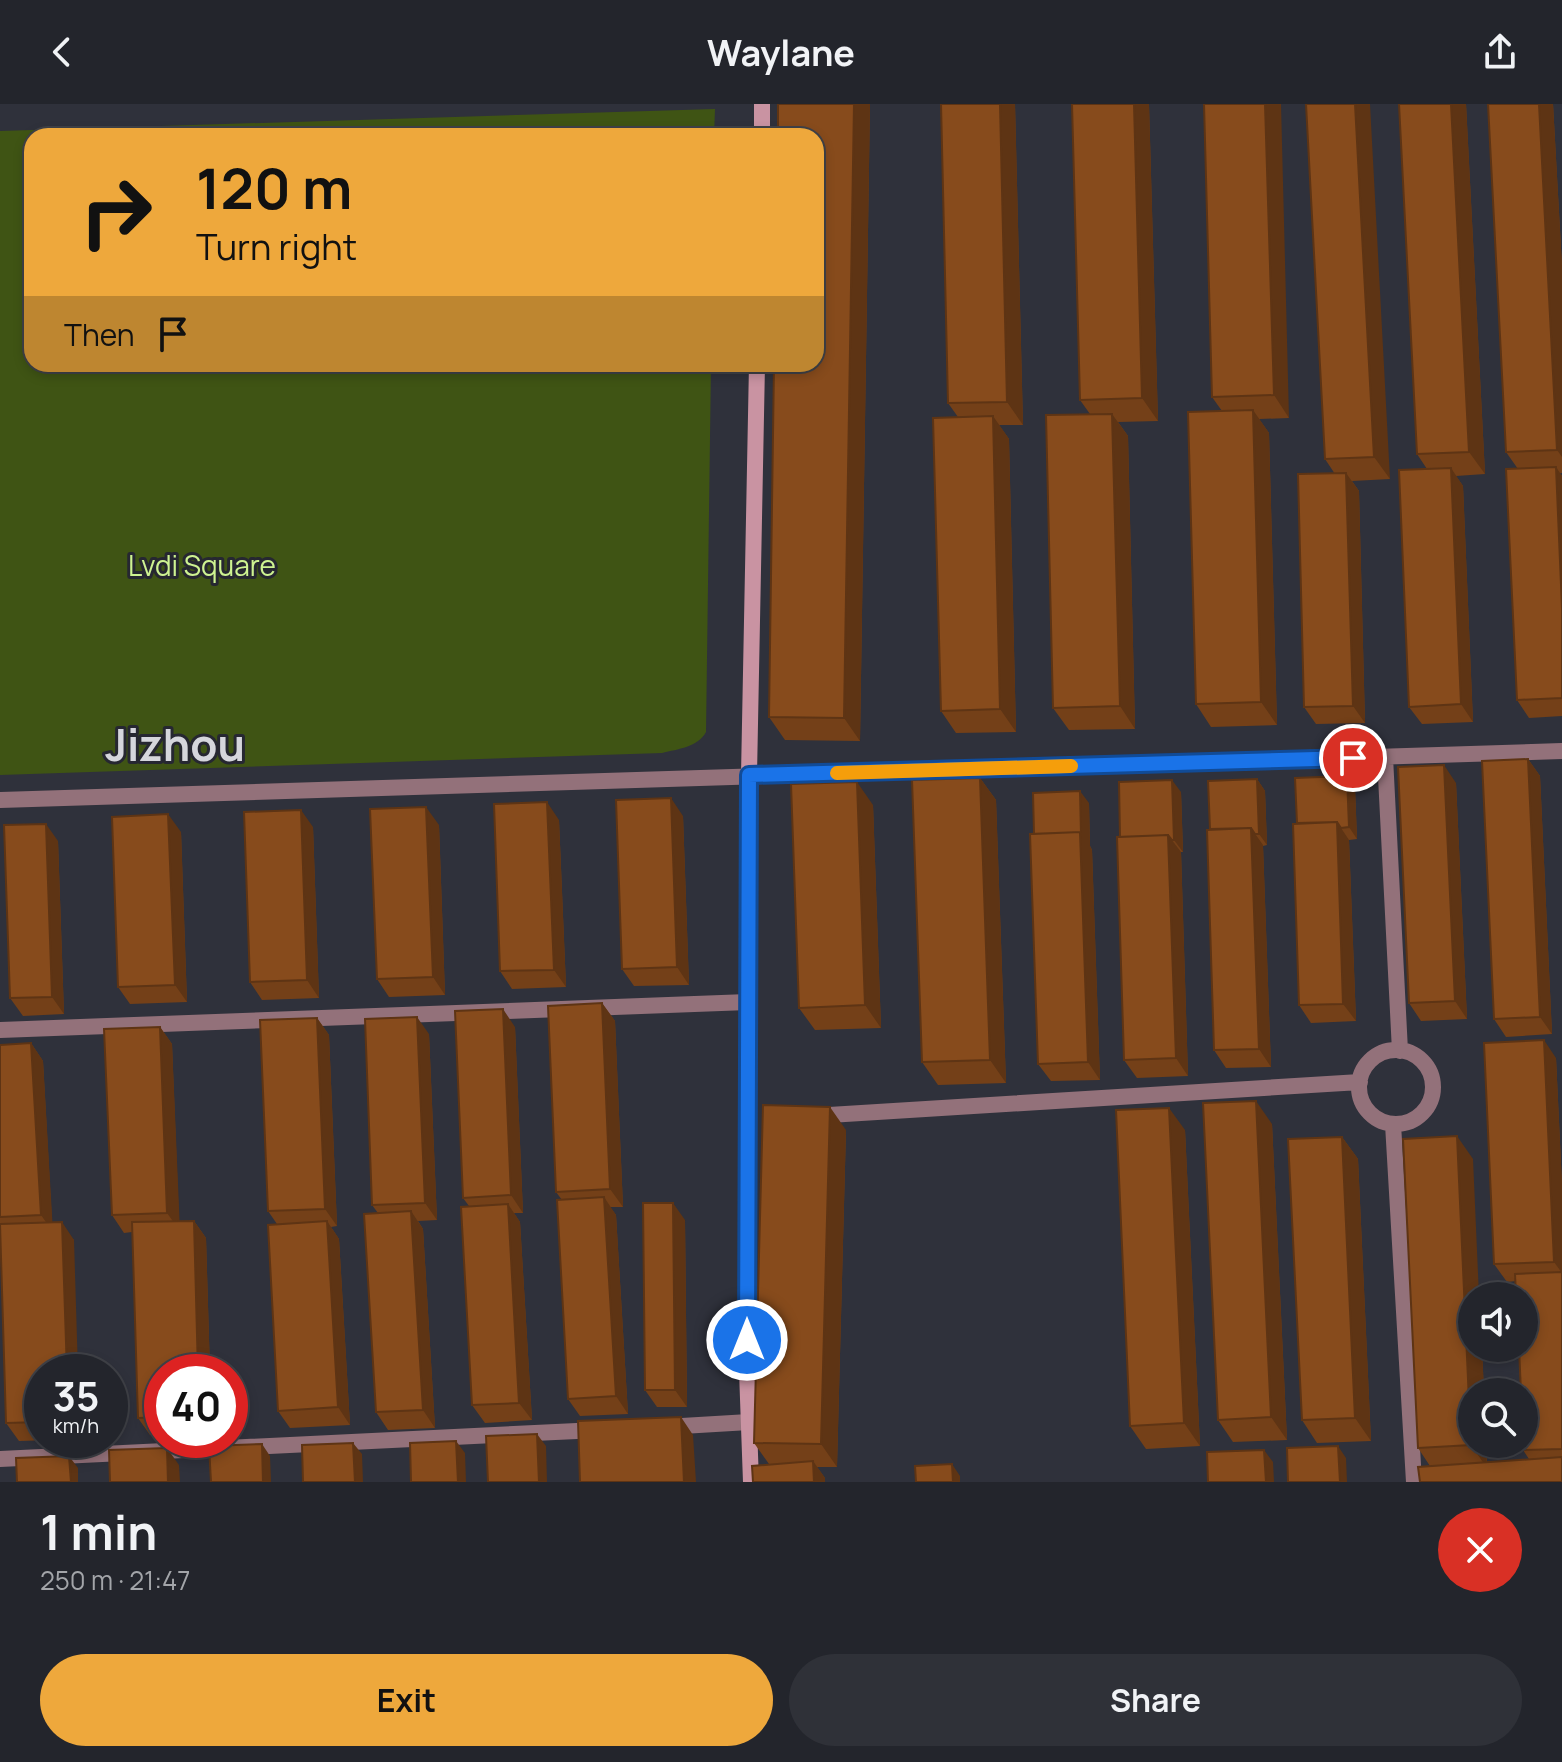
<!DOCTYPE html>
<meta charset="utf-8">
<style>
:root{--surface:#23252c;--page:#2f3138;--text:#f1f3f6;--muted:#a3a5a9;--line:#404248;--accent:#eea83c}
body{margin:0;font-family:Manrope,sans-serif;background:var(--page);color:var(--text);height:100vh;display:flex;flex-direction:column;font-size:30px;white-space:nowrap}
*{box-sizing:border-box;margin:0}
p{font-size:26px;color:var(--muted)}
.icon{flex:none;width:44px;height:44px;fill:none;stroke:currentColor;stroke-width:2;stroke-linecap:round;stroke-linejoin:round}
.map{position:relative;height:1378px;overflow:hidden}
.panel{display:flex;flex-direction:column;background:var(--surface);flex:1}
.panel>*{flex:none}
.banner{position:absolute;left:24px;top:24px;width:800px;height:244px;border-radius:24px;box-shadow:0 4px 12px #0003,0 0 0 2px var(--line);background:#eea83c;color:#111;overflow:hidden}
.tools{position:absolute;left:1458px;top:1178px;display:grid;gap:16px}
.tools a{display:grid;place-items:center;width:80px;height:80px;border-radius:50%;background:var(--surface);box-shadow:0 4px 12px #0003,0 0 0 2px var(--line);font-size:40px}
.speed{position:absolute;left:24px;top:1250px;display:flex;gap:16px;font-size:40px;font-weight:700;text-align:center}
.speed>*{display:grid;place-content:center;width:104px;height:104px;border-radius:50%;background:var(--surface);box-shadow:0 4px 12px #0003,0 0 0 2px var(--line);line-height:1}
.speed small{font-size:20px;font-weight:400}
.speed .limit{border:12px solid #d22;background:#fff;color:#111}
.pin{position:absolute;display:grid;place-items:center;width:68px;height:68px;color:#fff;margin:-34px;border:4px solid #fff;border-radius:50%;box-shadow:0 2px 8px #0007}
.me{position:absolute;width:88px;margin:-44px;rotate:0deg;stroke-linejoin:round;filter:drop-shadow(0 0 6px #0008)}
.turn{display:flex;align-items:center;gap:28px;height:168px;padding:0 40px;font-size:36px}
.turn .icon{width:104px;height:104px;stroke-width:2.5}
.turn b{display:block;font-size:56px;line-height:68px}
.then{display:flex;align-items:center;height:76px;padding:0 40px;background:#0003;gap:16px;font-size:30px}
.round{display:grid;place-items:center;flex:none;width:84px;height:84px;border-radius:42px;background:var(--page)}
.overview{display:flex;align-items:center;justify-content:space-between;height:136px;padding:0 40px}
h1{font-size:48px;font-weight:700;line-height:60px}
.primary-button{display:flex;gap:16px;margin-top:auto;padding:16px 40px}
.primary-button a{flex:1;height:92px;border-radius:48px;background:var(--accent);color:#111;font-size:32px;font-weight:700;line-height:92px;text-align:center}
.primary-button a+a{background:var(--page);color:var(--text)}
header{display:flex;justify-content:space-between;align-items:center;height:104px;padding:0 40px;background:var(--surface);font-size:36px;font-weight:700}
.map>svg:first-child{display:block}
.green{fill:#3f5414}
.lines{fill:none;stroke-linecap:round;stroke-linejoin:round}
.lane{stroke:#93717a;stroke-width:16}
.street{stroke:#93717a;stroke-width:16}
.secondary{stroke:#c993a2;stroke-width:16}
.wall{fill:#744018}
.shaded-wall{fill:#5e3414}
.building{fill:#874b1c;stroke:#5e3414;stroke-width:2}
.route-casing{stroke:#114b97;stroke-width:20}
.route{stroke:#1a73e8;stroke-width:14}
.slow{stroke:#f59e0b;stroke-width:14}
.labels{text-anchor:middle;stroke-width:6;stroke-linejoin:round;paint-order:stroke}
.park-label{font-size:28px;fill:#cef391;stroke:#262731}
.town-label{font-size:44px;font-weight:bold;fill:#d5d6dc;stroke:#262731}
</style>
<header><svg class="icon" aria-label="back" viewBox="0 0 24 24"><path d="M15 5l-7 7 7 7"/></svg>Waylane<svg class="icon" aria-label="share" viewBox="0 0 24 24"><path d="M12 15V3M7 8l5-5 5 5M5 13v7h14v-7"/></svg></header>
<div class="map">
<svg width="1562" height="1378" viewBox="0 0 1562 1378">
<rect width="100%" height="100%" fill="#2f313b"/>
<path class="green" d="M 715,5 L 714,32 L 32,32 L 32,260 L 711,260 L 706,628 C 698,643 678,645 662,649 L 0,671 L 0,27 Z"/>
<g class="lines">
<path class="lane" d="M 0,926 L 748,898
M 665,1323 L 749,1318
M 0,1355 L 598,1326"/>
<path class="street" d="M 1385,653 L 1400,947
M 0,696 L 1562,647
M1359 983a37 37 0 1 1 74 0a37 37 0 1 1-74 0Z
M 813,1012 L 1360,978
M 1393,1020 L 1414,1378"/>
<path class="secondary" d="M 762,32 L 762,0
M 751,1378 L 747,1267 L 749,671 L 757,260"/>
</g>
<path class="wall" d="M 778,0 L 870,0 L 860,637 L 785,636 L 769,613 Z
M 941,0 L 1015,0 L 1023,321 L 999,321 L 1009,335 L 1016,628 L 956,629 L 941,607 L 958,313 L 948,299 Z
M 1072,0 L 1149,0 L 1158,317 L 1118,318 L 1128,332 L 1135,625 L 1069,626 L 1053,604 L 1090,310 L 1080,296 Z
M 1204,0 L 1289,314 L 1259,315 L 1269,329 L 1277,621 L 1211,623 L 1196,600 L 1222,307 L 1212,293 Z
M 1306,0 L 1390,375 L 1352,377 L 1359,387 L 1365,619 L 1316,620 L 1304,603 L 1335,370 L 1325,355 Z
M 1399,0 L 1466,0 L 1485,370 L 1456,372 L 1463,382 L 1473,618 L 1422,620 L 1409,603 L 1427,365 L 1417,350 Z
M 1553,0 L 1562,162 L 1562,369 L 1560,369 L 1562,372 L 1562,612 L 1529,614 L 1517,596 L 1518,365 L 1506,348 Z
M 1528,655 L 1540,672 L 1552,930 L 1506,933 L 1494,915 Z
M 980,674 L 996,696 L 1006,979 L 938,981 L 922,958 Z
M 1257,675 L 1265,687 L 1267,741 L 1263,742 L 1271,963 L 1226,964 L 1214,946 L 1210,725 Z
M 1456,679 L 1467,915 L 1421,917 L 1409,899 Z
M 1355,684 L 1357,735 L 1349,736 L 1356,917 L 1311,919 L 1299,901 L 1297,719 Z
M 1181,688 L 1183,748 L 1181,748 L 1188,972 L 1137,974 L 1124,956 Z
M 1089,699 L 1090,742 L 1092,746 L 1100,976 L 1051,977 L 1038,960 L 1034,730 Z
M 873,701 L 881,924 L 815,926 L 799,904 Z
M 683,712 L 689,881 L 634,882 L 622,865 Z
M 559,716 L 566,883 L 512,885 L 500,867 Z
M 439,721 L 445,891 L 389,893 L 377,875 Z
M 313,723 L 319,894 L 262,896 L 250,878 Z
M 181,728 L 187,898 L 130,900 L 118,883 Z
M 58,737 L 64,910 L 23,912 L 10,894 Z
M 602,899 L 615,917 L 623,1103 L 610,1103 L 616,1111 L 628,1310 L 580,1312 L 568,1295 L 562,1096 L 556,1088 Z
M 317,914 L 329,931 L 337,1122 L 331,1123 L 339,1135 L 350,1321 L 290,1324 L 278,1307 L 277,1120 L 268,1107 Z
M 160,923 L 172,940 L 179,1117 L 194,1117 L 206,1134 L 210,1268 L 162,1268 L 162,1331 L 150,1331 L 138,1314 L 132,1128 L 124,1129 L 112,1111 Z
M 515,923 L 523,1109 L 514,1109 L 520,1118 L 532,1316 L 485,1319 L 472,1301 L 469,1102 L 463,1094 Z
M 429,930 L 437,1116 L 418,1117 L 423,1125 L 435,1324 L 388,1326 L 376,1308 L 378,1109 L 372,1101 Z
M 31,939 L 43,957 L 52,1118 L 74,1136 L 42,1268 L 42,1336 L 54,1336 L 19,1337 L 6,1319 L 0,1131 L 0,941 Z
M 1556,954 L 1562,1081 L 1562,1378 L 1430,1362 L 1418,1344 L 1473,1055 L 1472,1244 L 1482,1244 L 1487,1358 L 1529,1355 L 1523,1346 L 1516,1177 L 1507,1178 L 1494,1160 Z
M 1272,1020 L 1287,1336 L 1233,1338 L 1218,1316 Z
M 846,1026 L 837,1363 L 817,1363 L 825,1374 L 769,1360 L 754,1339 Z
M 1185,1026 L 1200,1342 L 1146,1345 L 1130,1322 Z
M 1342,1033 L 1358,1055 L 1371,1337 L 1317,1339 L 1302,1316 Z
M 685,1116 L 687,1303 L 657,1303 L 645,1286 Z"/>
<path class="shaded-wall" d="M 854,0 L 870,0 L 860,637 L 844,614 Z
M 1000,0 L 1015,0 L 1023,321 L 1007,298 Z
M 1134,0 L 1149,0 L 1158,317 L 1142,294 Z
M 1265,0 L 1281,0 L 1289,314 L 1274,291 Z
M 1355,0 L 1370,0 L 1390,375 L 1374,353 Z
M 1451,0 L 1466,0 L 1485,370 L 1469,348 Z
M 1539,0 L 1553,0 L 1562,162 L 1562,353 L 1557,346 Z
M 1253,306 L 1269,329 L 1277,621 L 1261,598 Z
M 1112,310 L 1128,332 L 1135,625 L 1120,602 Z
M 993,312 L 1009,335 L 1016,628 L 1000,605 Z
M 1556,363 L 1562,372 L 1562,504 Z
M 1451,364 L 1463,382 L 1473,618 L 1461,600 Z
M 1346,369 L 1359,387 L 1365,619 L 1353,602 Z
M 1528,655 L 1540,672 L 1552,930 L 1540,913 Z
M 1444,661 L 1456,679 L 1467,915 L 1455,897 Z
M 1347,672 L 1355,684 L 1357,735 L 1349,723 Z
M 980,674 L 996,696 L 1006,979 L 990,956 Z
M 1257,675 L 1265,687 L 1267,741 L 1259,730 Z
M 1172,676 L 1181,688 L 1183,748 L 1174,736 Z
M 857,678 L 873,701 L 881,924 L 865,901 Z
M 1080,687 L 1089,699 L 1090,742 L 1092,746 L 1100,976 L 1088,958 L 1080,728 Z
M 671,694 L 683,712 L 689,881 L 677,863 Z
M 547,698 L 559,716 L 566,883 L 554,866 Z
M 426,703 L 439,721 L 445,891 L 433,873 Z
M 301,706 L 313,723 L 319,894 L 307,876 Z
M 168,710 L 181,728 L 187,898 L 175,881 Z
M 1337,718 L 1349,736 L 1356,917 L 1343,900 Z
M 46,720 L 58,737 L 64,910 L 52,893 Z
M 1251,724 L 1263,741 L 1271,963 L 1259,945 Z
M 1168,731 L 1181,748 L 1188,972 L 1176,954 Z
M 602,899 L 615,917 L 623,1103 L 610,1085 Z
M 503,905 L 515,923 L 523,1109 L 511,1091 Z
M 417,913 L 429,930 L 437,1116 L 425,1099 Z
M 317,914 L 329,931 L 337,1122 L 325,1105 Z
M 160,923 L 172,940 L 180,1127 L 167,1109 Z
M 1544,936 L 1556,954 L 1562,1081 L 1562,1169 L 1554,1158 Z
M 31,939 L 43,957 L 53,1128 L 41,1111 Z
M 1256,997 L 1272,1020 L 1287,1336 L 1271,1313 Z
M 830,1003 L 846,1026 L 837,1363 L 821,1340 Z
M 1169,1004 L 1185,1026 L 1200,1342 L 1184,1319 Z
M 1457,1032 L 1473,1055 L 1479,1192 L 1472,1192 L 1472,1244 L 1482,1244 L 1484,1288 L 1472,1288 L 1472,1340 L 1486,1340 L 1487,1364 L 1471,1341 Z
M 1342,1033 L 1358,1055 L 1371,1337 L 1355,1314 Z
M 604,1093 L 616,1111 L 628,1310 L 616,1292 Z
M 673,1099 L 685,1116 L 687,1303 L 675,1286 Z
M 508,1100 L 520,1118 L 532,1316 L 519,1299 Z
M 411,1107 L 423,1125 L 435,1324 L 423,1306 Z
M 194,1117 L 206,1134 L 210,1268 L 198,1268 Z
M 327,1117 L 339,1135 L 350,1321 L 338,1303 Z
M 62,1118 L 74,1136 L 78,1268 L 67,1268 Z
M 681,1313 L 693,1331 L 696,1378 L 684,1378 Z
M 537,1330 L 546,1342 L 547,1378 L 539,1378 Z
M 456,1337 L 465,1349 L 466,1378 L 458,1378 Z
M 353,1339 L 362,1350 L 363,1378 L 355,1378 Z
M 262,1340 L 270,1352 L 271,1378 L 263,1378 Z
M 1338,1342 L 1346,1354 L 1347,1378 L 1340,1378 Z
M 167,1344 L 179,1361 L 180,1378 L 168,1378 Z
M 1264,1346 L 1273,1358 L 1274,1378 L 1266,1378 Z
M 69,1352 L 78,1364 L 78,1378 L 71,1378 Z
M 813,1357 L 825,1374 L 825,1378 L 814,1378 Z
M 952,1360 L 960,1372 L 960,1378 L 953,1378 Z"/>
<path class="building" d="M 778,0 L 854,0 L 844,614 L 769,613 L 774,260 L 816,260 L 816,32 L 778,32 Z
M 941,0 L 1000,0 L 1007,298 L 948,299 Z
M 1072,0 L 1134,0 L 1142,294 L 1080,296 Z
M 1204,0 L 1265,0 L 1274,291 L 1212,293 Z
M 1306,0 L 1355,0 L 1374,353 L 1325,355 Z
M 1399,0 L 1451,0 L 1469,348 L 1417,350 Z
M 1488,0 L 1539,0 L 1557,346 L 1506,348 Z
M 1253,306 L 1261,598 L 1196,600 L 1188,308 Z
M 1112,310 L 1120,602 L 1053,604 L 1046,311 Z
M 993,312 L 1000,605 L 941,607 L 933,314 Z
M 1556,363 L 1562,504 L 1562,594 L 1517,596 L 1506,365 Z
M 1451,364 L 1461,600 L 1409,603 L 1399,366 Z
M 1346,369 L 1353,602 L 1304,603 L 1298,370 Z
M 1528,655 L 1540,913 L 1494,915 L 1482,657 Z
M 1444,661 L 1455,897 L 1409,899 L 1398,663 Z
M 1347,672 L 1349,723 L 1341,724 L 1337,718 L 1297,719 L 1295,674 Z
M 980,674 L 990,956 L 922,958 L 912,676 Z
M 1257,675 L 1259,730 L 1255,730 L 1251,724 L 1210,725 L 1208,677 Z
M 1172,676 L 1174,736 L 1172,736 L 1168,731 L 1120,733 L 1119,678 Z
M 857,678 L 865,901 L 799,904 L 791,680 Z
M 1080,687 L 1081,730 L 1080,728 L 1034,730 L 1033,689 Z
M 671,694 L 677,863 L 622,865 L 616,696 Z
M 547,698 L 554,866 L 500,867 L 494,700 Z
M 426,703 L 433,873 L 377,875 L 370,705 Z
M 301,706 L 307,876 L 250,878 L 244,708 Z
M 168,710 L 175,881 L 118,883 L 112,713 Z
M 1337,718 L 1343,900 L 1299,901 L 1293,720 Z
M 46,720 L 52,893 L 10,894 L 4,721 Z
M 1251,724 L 1259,945 L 1214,946 L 1207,726 Z
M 1080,728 L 1088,958 L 1038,960 L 1030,730 Z
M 1168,731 L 1176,954 L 1124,956 L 1117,733 Z
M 602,899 L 610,1085 L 556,1088 L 548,902 Z
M 503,905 L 511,1091 L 463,1094 L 455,907 Z
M 417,913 L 425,1099 L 372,1101 L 365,915 Z
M 317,914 L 325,1105 L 268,1107 L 260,916 Z
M 160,923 L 167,1109 L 112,1111 L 104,925 Z
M 1544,936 L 1554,1158 L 1494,1160 L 1484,939 Z
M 31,939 L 41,1111 L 0,1113 L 0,941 Z
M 1256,997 L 1271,1313 L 1218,1316 L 1203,999 Z
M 763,1001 L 830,1003 L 821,1340 L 754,1339 Z
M 1169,1004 L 1184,1319 L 1130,1322 L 1116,1006 Z
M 1457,1032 L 1471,1341 L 1418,1344 L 1403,1035 Z
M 1342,1033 L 1355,1314 L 1302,1316 L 1288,1035 Z
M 604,1093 L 616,1292 L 568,1295 L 557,1096 Z
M 643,1099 L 673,1099 L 675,1286 L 645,1286 Z
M 508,1100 L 519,1299 L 472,1301 L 461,1103 Z
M 411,1107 L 423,1306 L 376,1308 L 364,1110 Z
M 194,1117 L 198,1268 L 162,1268 L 162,1313 L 138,1314 L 132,1118 Z
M 327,1117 L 338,1303 L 278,1307 L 268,1121 Z
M 62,1118 L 67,1268 L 42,1268 L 42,1318 L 6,1319 L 0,1120 Z
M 1562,1168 L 1562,1345 L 1523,1346 L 1524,1288 L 1521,1288 L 1519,1244 L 1524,1244 L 1524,1192 L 1516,1192 L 1515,1170 Z
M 681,1313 L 684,1378 L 580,1378 L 578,1317 Z
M 537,1330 L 539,1378 L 488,1378 L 486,1332 Z
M 456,1337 L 458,1378 L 411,1378 L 410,1339 Z
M 353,1339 L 355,1378 L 303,1378 L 302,1341 Z
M 262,1340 L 263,1378 L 211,1378 L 209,1342 Z
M 1338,1342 L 1340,1378 L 1288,1378 L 1287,1344 Z
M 167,1344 L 168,1378 L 110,1378 L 109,1346 Z
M 1264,1346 L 1266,1378 L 1208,1378 L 1207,1348 Z
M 69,1352 L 71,1378 L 17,1378 L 16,1354 Z
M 1562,1353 L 1562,1378 L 1420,1378 L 1418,1363 Z
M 813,1357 L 814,1378 L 753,1378 L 752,1362 Z
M 952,1360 L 953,1378 L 916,1378 L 915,1362 Z"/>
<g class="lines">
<defs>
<path id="route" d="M 747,1236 L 749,671 L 1353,654"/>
</defs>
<use href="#route" class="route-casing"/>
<use href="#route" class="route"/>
<path class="slow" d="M 837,669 L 1071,662"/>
</g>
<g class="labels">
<g class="park-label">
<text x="202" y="472">Lvdi Square</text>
</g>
<g class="town-label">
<text x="175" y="657">Jizhou</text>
</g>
</g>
</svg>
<div class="tools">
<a><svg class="icon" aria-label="sound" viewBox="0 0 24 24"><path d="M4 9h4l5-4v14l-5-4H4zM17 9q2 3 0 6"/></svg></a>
<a><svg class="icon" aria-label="search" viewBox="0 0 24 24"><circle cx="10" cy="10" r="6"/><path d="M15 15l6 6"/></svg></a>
</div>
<div class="speed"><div>35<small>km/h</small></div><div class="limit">40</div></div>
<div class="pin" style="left:1353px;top:654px;background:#d93025"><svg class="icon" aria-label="arrive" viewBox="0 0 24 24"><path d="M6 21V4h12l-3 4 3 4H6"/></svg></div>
<svg class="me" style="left:747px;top:1236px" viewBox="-20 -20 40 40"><circle r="17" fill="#1a73e8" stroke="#fff" stroke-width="3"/><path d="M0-11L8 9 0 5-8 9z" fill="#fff"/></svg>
<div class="banner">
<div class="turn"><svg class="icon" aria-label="right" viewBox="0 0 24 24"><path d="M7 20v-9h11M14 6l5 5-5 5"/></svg><div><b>120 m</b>Turn right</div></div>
<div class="then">Then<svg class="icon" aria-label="arrive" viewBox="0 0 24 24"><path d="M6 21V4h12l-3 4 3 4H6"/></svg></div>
</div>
</div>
<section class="panel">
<div class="overview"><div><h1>1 min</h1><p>250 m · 21:47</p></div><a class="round" style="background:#d93025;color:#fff"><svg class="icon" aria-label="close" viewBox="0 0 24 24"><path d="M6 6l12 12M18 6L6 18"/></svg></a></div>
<div class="primary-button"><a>Exit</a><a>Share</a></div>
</section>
